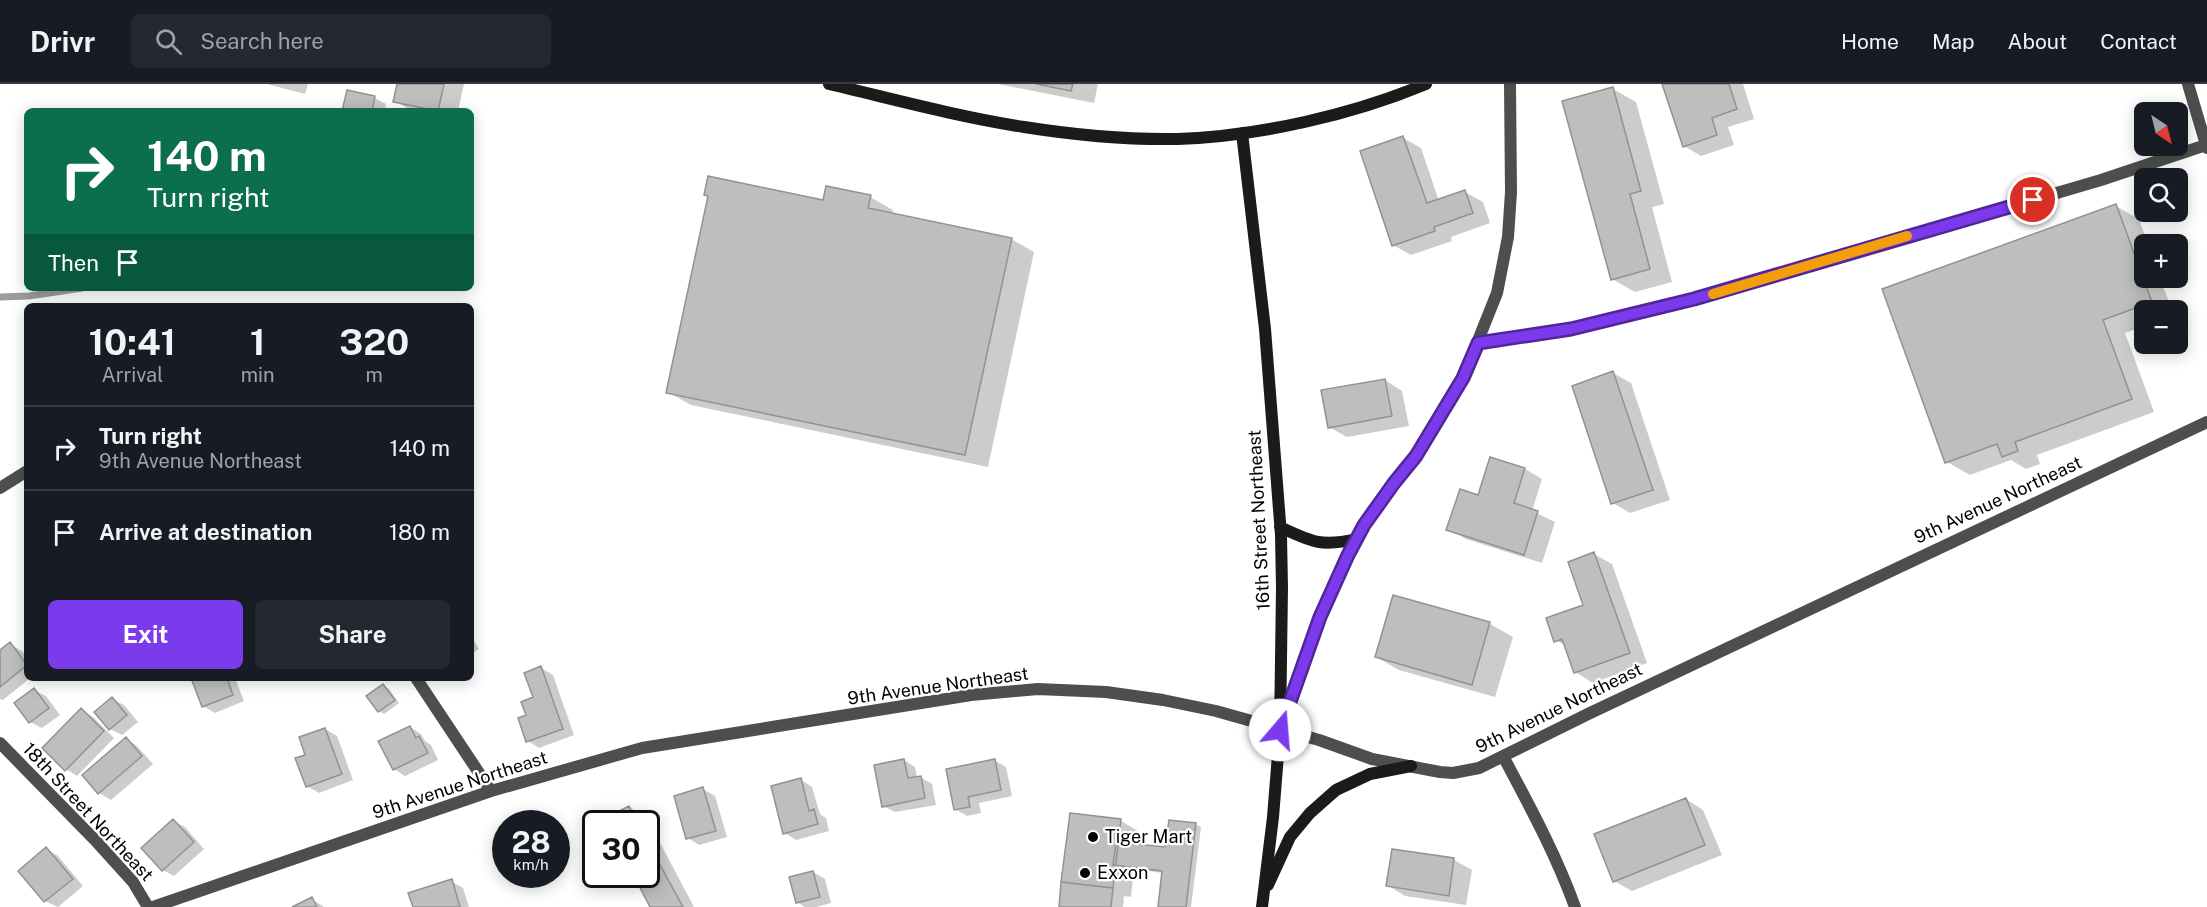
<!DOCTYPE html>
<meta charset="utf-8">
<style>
:root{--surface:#171b24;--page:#242831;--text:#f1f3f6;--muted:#9ea1a6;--line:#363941;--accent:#7c3aed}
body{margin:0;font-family:"Public Sans",sans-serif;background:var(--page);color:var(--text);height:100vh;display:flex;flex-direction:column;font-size:22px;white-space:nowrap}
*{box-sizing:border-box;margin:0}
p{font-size:20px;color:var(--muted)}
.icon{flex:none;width:33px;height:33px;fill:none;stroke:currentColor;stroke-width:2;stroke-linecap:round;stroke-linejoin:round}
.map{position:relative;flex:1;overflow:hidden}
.details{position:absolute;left:24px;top:219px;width:450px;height:378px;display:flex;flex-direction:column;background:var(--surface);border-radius:9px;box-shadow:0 3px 15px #0003}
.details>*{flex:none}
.guide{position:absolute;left:24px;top:24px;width:450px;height:183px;border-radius:9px;box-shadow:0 3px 15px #0003;background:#0b6e4f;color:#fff;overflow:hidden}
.needle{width:39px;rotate:145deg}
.controls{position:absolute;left:2134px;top:18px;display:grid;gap:12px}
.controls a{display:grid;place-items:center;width:54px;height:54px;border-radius:9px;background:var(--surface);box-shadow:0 3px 15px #0003;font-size:30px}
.speed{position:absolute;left:492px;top:726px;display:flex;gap:12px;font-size:30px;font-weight:700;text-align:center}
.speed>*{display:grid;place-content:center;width:78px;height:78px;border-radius:50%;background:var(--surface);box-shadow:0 3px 15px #0003;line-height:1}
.speed small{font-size:15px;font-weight:400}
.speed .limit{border:3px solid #111;border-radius:9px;background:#fff;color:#111}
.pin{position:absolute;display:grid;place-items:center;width:51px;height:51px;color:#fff;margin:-26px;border:3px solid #fff;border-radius:50%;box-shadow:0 2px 6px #0007}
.me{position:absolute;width:66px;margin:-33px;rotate:18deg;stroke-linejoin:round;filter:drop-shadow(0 0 4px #0008)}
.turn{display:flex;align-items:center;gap:21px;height:126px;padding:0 24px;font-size:27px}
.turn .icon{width:78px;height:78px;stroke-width:2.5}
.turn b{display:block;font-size:42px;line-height:51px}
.then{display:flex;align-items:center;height:57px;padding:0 24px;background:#0003;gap:12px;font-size:22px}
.eta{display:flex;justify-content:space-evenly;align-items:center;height:102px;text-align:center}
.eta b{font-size:36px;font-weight:700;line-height:42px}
.action{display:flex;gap:12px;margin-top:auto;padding:12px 24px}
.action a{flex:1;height:69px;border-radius:9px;background:var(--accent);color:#fff;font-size:24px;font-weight:700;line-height:69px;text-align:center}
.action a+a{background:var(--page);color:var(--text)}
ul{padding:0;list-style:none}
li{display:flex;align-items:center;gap:18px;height:84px;padding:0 24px;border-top:2px solid var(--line)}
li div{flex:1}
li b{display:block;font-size:22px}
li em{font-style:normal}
header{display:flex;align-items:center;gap:36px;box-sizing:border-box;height:84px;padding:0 30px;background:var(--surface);border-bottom:2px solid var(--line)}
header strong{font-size:28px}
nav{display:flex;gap:33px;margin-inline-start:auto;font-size:21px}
.search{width:420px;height:54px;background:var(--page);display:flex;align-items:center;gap:15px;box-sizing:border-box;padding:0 21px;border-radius:9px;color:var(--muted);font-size:22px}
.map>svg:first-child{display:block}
.shadow{fill:#0003}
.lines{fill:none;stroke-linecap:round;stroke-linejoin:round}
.stream{stroke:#9c9c9c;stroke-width:7}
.building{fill:#bebebe;stroke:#929292;stroke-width:1.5}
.street{stroke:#4e4e4e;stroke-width:12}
.secondary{stroke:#1b1b1b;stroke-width:12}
.route-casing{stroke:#51269a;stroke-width:15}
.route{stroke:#7c3aed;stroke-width:10}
.slow{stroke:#f59e0b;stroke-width:10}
.poi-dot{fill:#000;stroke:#fff;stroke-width:2}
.labels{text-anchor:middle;stroke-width:4.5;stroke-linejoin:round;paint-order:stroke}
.street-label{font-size:18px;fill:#000;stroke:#fff}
.poi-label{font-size:18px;fill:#000;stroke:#fff;text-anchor:start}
</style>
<header>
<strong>Drivr</strong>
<div class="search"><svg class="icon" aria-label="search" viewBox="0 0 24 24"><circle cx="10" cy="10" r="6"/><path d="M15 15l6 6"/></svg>Search here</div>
<nav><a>Home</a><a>Map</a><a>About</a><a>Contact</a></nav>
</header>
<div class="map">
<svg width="2207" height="823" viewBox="0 0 2207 823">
<rect width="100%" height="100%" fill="#fff"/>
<path class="shadow" d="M 267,0 L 308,0 L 305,10 Z
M 399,0 L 464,0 L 458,27 L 412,27 L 395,17 Z
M 998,0 L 1098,0 L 1094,19 Z
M 1664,0 L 1743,0 L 1754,35 L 1728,43 L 1734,61 L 1701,72 L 1684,62 Z
M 1613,5 L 1636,18 L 1664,120 L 1652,123 L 1672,198 L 1635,208 L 1612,195 Z
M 348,8 L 375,14 L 386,20 L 385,27 L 344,27 Z
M 1403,54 L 1421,64 L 1439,117 L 1465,108 L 1483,118 L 1490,139 L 1451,153 L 1452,157 L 1411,171 L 1393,161 Z
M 870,113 L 893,126 L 893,130 L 1011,155 L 1034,168 L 988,383 L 691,321 L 668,308 L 824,118 Z
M 2116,122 L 2139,135 L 2148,160 L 2145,160 L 2145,194 L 2160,194 L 2172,226 L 2145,226 L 2145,242 L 2125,249 L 2154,328 L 2037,371 L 2040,380 L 2026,385 L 2011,376 L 1970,391 L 1947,378 Z
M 1613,289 L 1631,299 L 1670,416 L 1630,429 L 1613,419 Z
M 1385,296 L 1402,307 L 1409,342 L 1347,353 L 1329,343 Z
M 1491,375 L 1525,385 L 1542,395 L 1532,427 L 1555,438 L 1542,479 L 1466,455 L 1448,445 L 1479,412 Z
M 1594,470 L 1612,480 L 1647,579 L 1593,599 L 1575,588 L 1566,562 L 1556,556 L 1585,522 Z
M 1394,512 L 1490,540 L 1513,553 L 1495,613 L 1399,586 L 1376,573 Z
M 471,552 L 479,565 L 471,570 Z
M 10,560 L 22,567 L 27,573 L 27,594 L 30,594 L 3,616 L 0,615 L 0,568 Z
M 541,584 L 553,591 L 574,651 L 539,664 L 528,657 L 528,632 L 535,614 Z
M 194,594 L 235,594 L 244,617 L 215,629 L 203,622 Z
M 383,602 L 389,605 L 399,619 L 384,630 L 379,627 Z
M 34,606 L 46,612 L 60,631 L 42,644 L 30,638 Z
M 112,615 L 124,621 L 138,638 L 122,651 L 110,645 Z
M 81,626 L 93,633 L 114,654 L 77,692 L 66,685 Z
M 410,643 L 421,650 L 425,657 L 431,661 L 438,676 L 405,692 L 394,685 Z
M 325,645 L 337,652 L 353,696 L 319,709 L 307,702 Z
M 126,655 L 137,662 L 153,680 L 111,716 L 99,709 L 84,691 Z
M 904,676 L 915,683 L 917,694 L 920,693 L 932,700 L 936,721 L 895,728 L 883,722 Z
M 994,676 L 1006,683 L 1012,712 L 979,719 L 981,729 L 967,732 L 955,725 Z
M 801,696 L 812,703 L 820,730 L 826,734 L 829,747 L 796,756 L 785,749 Z
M 703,705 L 715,712 L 727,753 L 699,761 L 688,754 Z
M 1686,715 L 1703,726 L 1722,771 L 1632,807 L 1614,797 Z
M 629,723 L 647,734 L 694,823 L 652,823 L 646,790 L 646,740 L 607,740 Z
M 173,737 L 185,743 L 204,765 L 174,792 L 163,786 Z
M 1121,737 L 1138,747 L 1137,762 L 1167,765 L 1195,740 L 1201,743 L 1191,823 L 1160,823 L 1163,789 L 1134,785 L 1131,813 L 1124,812 L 1123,823 L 1060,823 Z
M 46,765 L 58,772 L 83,802 L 58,823 L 45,817 Z
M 1393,766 L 1454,776 L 1472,786 L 1466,821 L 1405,812 L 1387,801 Z
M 813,788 L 825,795 L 831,819 L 816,823 L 805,823 L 797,818 Z
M 451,797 L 463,804 L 469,823 L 414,823 Z
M 312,815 L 324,823 L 296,823 Z"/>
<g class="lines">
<path class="stream" d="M 0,213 L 29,212 L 82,204"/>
</g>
<path class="building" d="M 397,0 L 444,0 L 438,27 L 393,18 Z
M 1036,0 L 1073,0 L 1071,7 Z
M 1662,0 L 1729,0 L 1737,25 L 1712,34 L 1717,51 L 1683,63 Z
M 1613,3 L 1641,107 L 1630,110 L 1650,185 L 1611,196 L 1562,17 Z
M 347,6 L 375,12 L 372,27 L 342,27 Z
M 1403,52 L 1427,119 L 1465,106 L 1473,129 L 1434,143 L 1435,147 L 1392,162 L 1360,67 Z
M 708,92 L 823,116 L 826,102 L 871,111 L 868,124 L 1012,154 L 965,371 L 666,309 L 708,112 L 704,111 Z
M 2116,120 L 2152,218 L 2103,236 L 2132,315 L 2015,358 L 2018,367 L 2002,373 L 1997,360 L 1945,379 L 1882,205 Z
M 1613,287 L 1653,406 L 1611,420 L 1572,302 Z
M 1385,295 L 1392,332 L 1328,344 L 1321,306 Z
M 1490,373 L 1525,384 L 1514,419 L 1538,427 L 1524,471 L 1446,446 L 1460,405 L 1478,411 Z
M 1594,468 L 1630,569 L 1574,589 L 1562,555 L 1554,558 L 1546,534 L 1583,521 L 1568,478 Z
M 1393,511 L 1490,538 L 1472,601 L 1375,573 Z
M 10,558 L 27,581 L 0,603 L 0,566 Z
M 541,582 L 563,645 L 526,658 L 518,634 L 526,631 L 521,618 L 533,613 L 524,589 Z
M 191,594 L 227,594 L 233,611 L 202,623 Z
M 383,600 L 395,616 L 378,628 L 366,612 Z
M 34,604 L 49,624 L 29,639 L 14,619 Z
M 112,613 L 127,631 L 109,646 L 94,628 Z
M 81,624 L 104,647 L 65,687 L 42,664 Z
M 410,642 L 416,654 L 419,652 L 428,669 L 393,686 L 378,657 Z
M 325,644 L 342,690 L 306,703 L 295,674 L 305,671 L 299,653 Z
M 126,653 L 142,672 L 98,710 L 82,691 Z
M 904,675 L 908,694 L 921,692 L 925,714 L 882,723 L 874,681 Z
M 995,675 L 1001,706 L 968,713 L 970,723 L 954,726 L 946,685 Z
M 801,694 L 809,727 L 814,725 L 818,740 L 783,750 L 771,702 Z
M 703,703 L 716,747 L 686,755 L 674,712 Z
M 1686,714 L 1705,761 L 1613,798 L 1594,750 Z
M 629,722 L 638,740 L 605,740 L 603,735 Z
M 1070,729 L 1121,735 L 1113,804 L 1061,798 Z
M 173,735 L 194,758 L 162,787 L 141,764 Z
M 1169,736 L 1196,739 L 1186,823 L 1158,823 L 1162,787 L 1113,781 L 1116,758 L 1165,763 Z
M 646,755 L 683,823 L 650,823 L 633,790 L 646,790 Z
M 46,763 L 73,795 L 44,818 L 18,787 Z
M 1392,765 L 1454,774 L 1449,812 L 1386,802 Z
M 813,787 L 820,813 L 796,819 L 789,793 Z
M 452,795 L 460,823 L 413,823 L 408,809 Z
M 1061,798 L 1113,804 L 1111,823 L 1059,823 Z
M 312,813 L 317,823 L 292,823 Z"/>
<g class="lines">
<path class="street" d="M 2188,0 L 2207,64
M 1478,259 L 1571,245 L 1694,215 L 2101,96 L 2206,61
M 0,404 L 27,387
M 416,594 L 491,707
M 1282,639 L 1320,533 L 1348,471 L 1364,441 L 1393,399 L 1415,372 L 1463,294 L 1497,209 L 1508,153 L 1511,108 L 1510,0
M 0,659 L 95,756 L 133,798 L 148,823
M 1503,672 C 1529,721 1556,770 1575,823
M 153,823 L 491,707 L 642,664 L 971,611 L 1038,605 L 1106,608 L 1163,616 L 1216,627 L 1319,656 L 1372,675 L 1440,688 L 1453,689 L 1479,684 L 1588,630 L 2207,338"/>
<path class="secondary" d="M 829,0 C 893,15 959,33 1024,43 C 1075,51 1127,56 1178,55 C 1259,52 1352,31 1426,0
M 1242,49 L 1265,245 L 1281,451 L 1282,504 L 1280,646 L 1273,733 L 1262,823
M 1280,443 C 1312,458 1321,463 1357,455
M 1268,801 L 1290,753 L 1310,729 L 1336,706 L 1370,690 L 1411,682"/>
</g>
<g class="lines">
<defs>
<path id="route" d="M 1280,646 L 1320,533 L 1348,471 L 1364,441 L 1394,399 L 1416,372 L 1463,294 L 1478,259 L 1571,245 L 1694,215 L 2033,116"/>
</defs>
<use href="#route" class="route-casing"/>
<use href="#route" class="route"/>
<path class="slow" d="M 1713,210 L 1907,152"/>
</g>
<g class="poi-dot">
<circle cx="1093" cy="753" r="6"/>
<circle cx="1085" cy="789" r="6"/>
</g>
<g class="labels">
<g class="street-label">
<text transform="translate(1998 416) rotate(-25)" y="6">9th Avenue Northeast</text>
<text transform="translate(1259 436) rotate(-93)" y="6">16th Street Northeast</text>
<text transform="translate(938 602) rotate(-8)" y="6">9th Avenue Northeast</text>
<text transform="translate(1559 624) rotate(-26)" y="6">9th Avenue Northeast</text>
<text transform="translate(460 701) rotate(-18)" y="6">9th Avenue Northeast</text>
<text transform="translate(88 728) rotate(47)" y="6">18th Street Northeast</text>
</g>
<g class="poi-label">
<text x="1105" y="759">Tiger Mart</text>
<text x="1097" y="795">Exxon</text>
</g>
</g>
</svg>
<div class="controls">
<a><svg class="needle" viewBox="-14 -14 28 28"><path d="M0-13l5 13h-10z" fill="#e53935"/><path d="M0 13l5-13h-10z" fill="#9ea1a6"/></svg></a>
<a><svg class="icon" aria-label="search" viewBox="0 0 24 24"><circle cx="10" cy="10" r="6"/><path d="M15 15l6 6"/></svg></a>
<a>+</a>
<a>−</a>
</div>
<div class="speed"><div>28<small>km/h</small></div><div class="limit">30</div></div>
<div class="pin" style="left:2033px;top:116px;background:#d93025"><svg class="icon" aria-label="arrive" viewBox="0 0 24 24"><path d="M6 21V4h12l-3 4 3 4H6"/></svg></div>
<svg class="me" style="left:1280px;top:646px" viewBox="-20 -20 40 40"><circle r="19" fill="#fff"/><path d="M0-13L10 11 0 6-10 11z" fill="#7c3aed"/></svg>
<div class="guide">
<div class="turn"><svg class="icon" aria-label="right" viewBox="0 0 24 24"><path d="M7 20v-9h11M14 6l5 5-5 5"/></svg><div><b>140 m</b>Turn right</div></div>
<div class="then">Then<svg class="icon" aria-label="arrive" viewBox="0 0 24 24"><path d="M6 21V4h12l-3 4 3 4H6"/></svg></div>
</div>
<section class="details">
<div class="eta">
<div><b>10:41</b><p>Arrival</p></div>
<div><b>1</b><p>min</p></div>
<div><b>320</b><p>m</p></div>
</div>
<ul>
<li><svg class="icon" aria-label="right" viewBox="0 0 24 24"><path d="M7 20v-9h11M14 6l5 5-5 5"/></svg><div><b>Turn right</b><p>9th Avenue Northeast</p></div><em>140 m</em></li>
<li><svg class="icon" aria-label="arrive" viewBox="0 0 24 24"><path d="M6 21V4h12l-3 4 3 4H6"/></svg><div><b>Arrive at destination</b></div><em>180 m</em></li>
</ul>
<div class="action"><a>Exit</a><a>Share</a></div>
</section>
</div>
